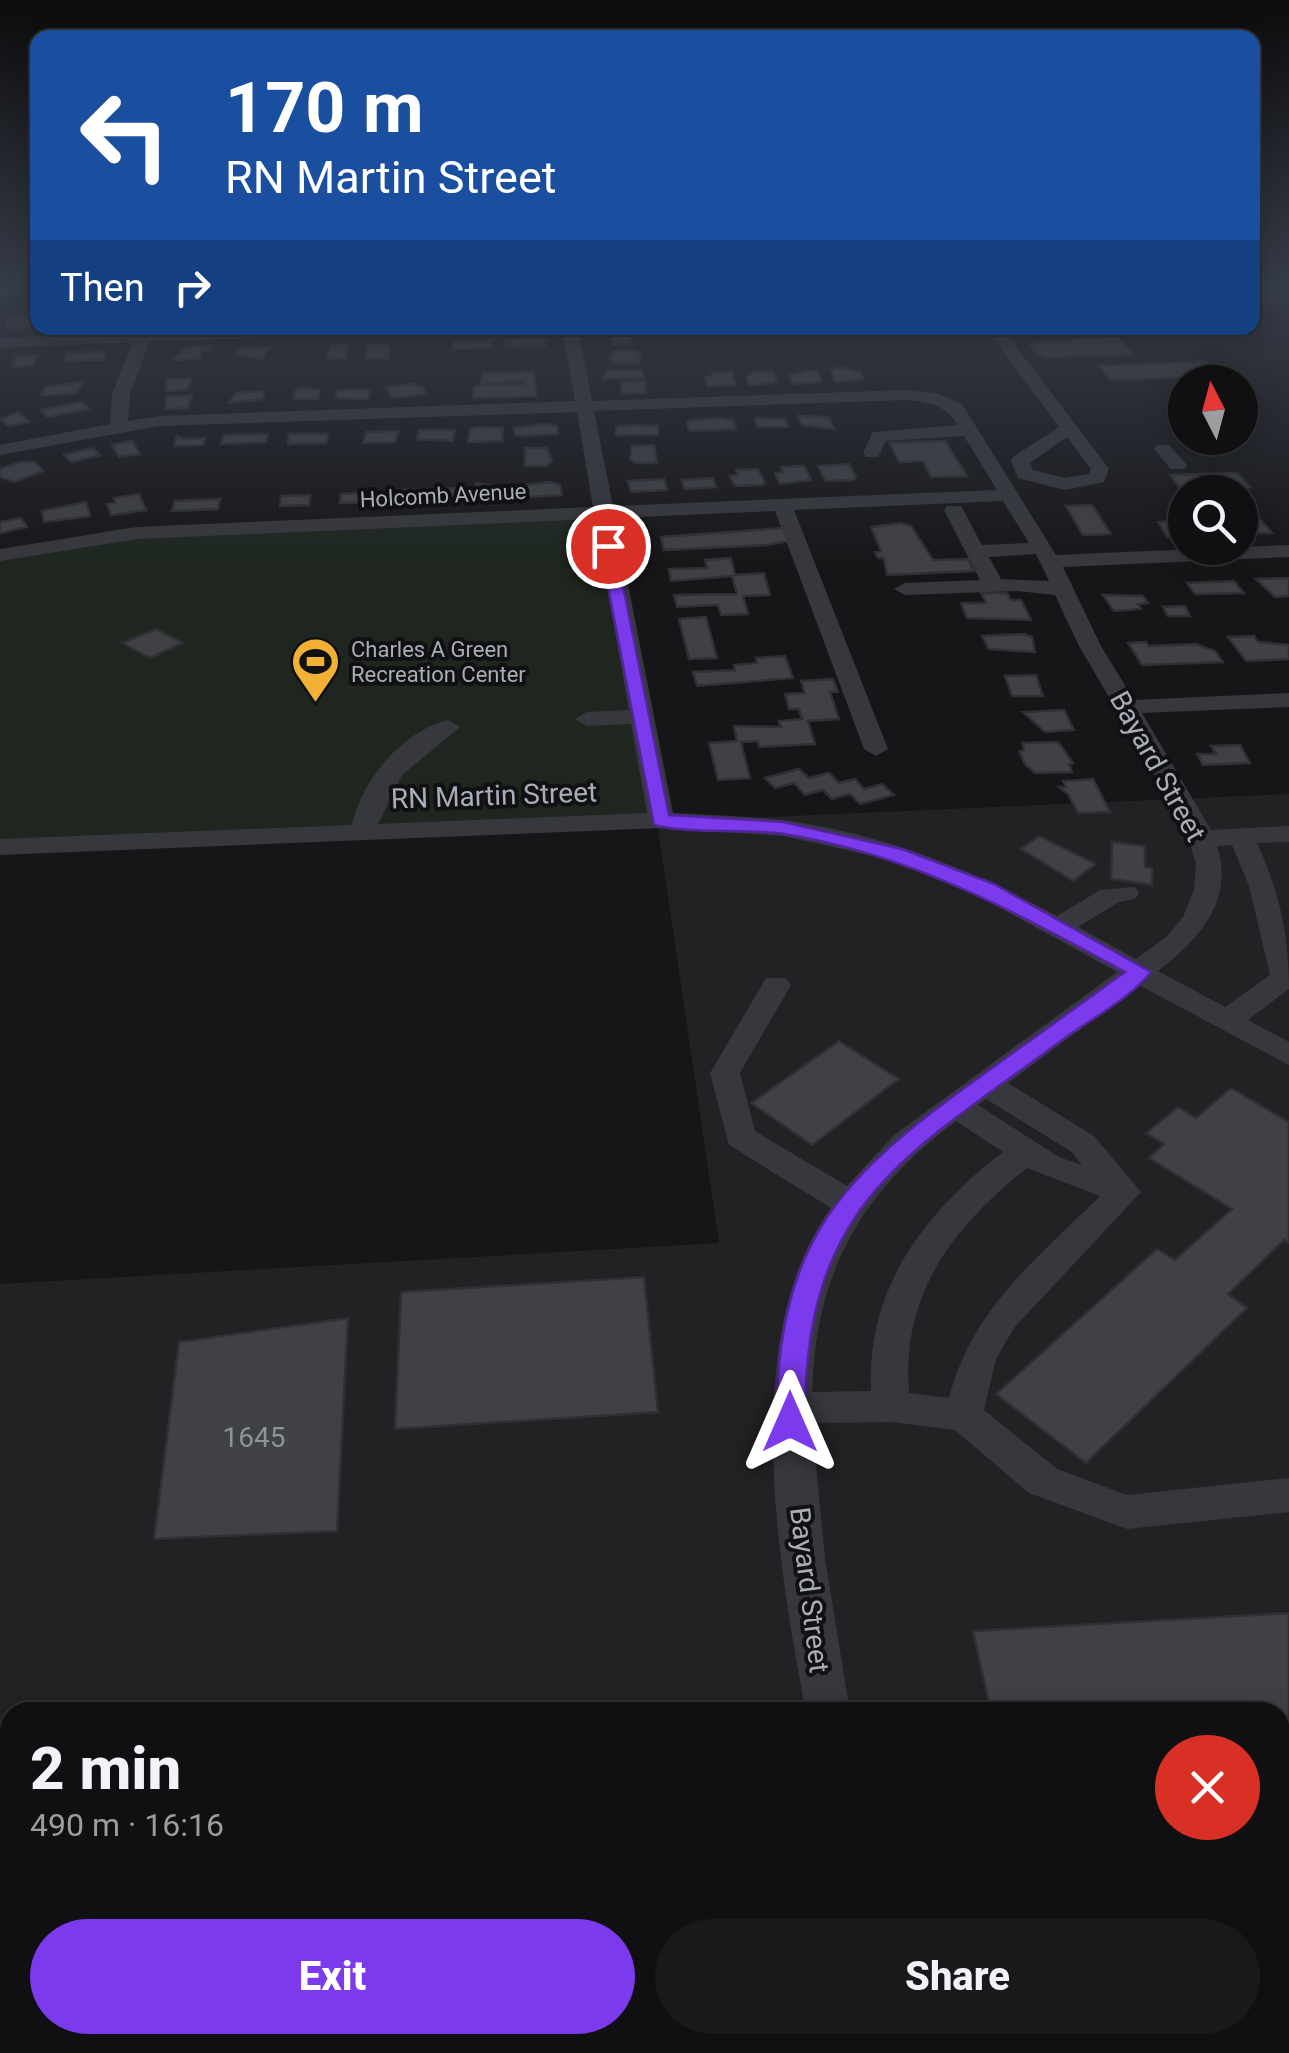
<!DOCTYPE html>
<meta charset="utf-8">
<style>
:root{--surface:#101012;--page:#19191b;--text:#f1f3f6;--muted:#9c9d9f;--line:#303032;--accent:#7c3aed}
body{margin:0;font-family:Roboto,sans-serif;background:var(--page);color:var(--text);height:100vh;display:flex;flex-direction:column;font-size:38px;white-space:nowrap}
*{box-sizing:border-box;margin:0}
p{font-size:32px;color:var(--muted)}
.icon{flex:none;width:55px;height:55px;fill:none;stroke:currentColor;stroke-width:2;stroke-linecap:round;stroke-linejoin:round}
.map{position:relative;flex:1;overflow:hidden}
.panel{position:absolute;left:0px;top:1702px;width:1290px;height:352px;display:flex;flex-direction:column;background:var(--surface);border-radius:30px 30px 0 0;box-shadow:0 5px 25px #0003,0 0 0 2px var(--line)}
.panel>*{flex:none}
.banner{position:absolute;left:30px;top:30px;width:1230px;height:305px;border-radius:20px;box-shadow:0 5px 25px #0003,0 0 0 2px var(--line);background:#1a4fa0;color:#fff;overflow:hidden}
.needle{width:65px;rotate:354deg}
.tools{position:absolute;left:1168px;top:365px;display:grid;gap:20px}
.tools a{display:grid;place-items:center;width:90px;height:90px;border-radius:50%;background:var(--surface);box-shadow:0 5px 25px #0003,0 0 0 2px var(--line);font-size:50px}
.pin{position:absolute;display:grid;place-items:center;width:85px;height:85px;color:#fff;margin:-42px;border:5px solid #fff;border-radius:50%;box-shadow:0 2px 10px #0007}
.me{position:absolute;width:110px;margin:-55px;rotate:0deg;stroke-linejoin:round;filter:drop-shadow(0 0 8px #0008)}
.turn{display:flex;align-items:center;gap:35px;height:210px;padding:0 30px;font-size:45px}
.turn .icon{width:130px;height:130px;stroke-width:2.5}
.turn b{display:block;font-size:70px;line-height:85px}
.then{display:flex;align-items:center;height:95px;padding:0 30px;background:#0003;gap:20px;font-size:38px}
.round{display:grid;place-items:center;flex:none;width:105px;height:105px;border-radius:52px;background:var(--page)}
.headline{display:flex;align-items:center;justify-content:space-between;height:170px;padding:0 30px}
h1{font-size:60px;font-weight:800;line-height:75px}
.button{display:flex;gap:20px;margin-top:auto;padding:20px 30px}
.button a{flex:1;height:115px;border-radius:60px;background:var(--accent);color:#fff;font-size:40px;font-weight:800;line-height:115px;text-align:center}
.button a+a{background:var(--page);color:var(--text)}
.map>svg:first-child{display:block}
.built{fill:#222225;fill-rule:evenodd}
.green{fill:#1e261f}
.building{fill:#404145;stroke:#303034;stroke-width:2.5}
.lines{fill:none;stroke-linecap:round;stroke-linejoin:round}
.minor{fill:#37383d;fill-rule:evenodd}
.route{fill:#7c3aed;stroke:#51269a;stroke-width:2.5}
.labels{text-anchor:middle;stroke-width:8;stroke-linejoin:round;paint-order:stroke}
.far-street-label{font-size:22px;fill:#a8adb8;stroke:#111113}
.far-poi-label{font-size:22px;fill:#a8adb8;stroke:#111113;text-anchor:start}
.street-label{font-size:28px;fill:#a8adb8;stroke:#111113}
.near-number-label{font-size:28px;fill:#8e929b}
</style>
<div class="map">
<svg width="1289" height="2053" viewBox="0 0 1289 2053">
<rect width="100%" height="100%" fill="#161618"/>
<path class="built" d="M 1289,794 L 1289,2053 L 0,2053 L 0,1284 L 719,1243 L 657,822 ZM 10,1712 L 1280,1712 L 1280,2045 L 10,2045 Z"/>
<path class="green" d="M 595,517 L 657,822 L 0,852 L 0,553 L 118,529 Z"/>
<path class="building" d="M 9,316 L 34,316 L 31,327 L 6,329 Z
M 627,331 L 633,344 L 613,345 L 609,332 Z
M 1118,337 L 1133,354 L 1046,357 L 1036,354 L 1028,343 Z
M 546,339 L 546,346 L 505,347 L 505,340 Z
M 491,340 L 491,348 L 453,349 L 453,342 Z
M 348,345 L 346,358 L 328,359 L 330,346 Z
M 367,345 L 389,345 L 388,359 L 366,358 Z
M 211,346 L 209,351 L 201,351 L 199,359 L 174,360 L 185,347 Z
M 269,347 L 262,359 L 237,354 L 240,348 Z
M 635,350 L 641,355 L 639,363 L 617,364 L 610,359 L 614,351 Z
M 105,352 L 103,360 L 64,361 L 67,353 Z
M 38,355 L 33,366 L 12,367 L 17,356 Z
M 1205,362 L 1218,376 L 1111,380 L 1099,366 Z
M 845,368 L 861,372 L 864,379 L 835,382 L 831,369 Z
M 642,370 L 644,378 L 603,379 L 607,371 Z
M 806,371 L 818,371 L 821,382 L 792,384 L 789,375 Z
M 534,372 L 536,396 L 473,398 L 474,386 L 524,384 L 523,380 L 480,385 L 483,373 Z
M 732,372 L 736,385 L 707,386 L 705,377 L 713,377 L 712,373 Z
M 753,372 L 774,372 L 777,383 L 749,385 L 747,377 Z
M 167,379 L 191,379 L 187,390 L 166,391 Z
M 645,381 L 645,393 L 622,393 L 621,382 Z
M 84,382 L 75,394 L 41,395 L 45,387 Z
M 412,384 L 422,387 L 426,394 L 392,398 L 386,387 Z
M 301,388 L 320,390 L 318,399 L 294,399 L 295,391 Z
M 338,390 L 370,390 L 368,399 L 354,399 L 336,398 Z
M 264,391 L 263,399 L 229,403 L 236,393 Z
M 192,395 L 188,408 L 166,409 L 166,397 Z
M 82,402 L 89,409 L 47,417 L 41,410 Z
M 18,412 L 29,422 L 8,426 L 0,419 Z
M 798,416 L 829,417 L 834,429 L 802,425 Z
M 720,418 L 733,420 L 736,429 L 689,431 L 687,421 Z
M 755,418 L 786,419 L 788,427 L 757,427 Z
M 545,424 L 557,426 L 558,434 L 515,436 L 514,428 Z
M 632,425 L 658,426 L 658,435 L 616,435 L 616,427 Z
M 478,427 L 503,428 L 502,441 L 468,442 L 470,429 Z
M 419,430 L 455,430 L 453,441 L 417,439 Z
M 398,431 L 395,442 L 363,443 L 366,432 Z
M 268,434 L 266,442 L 221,444 L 224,435 Z
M 289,434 L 328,434 L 326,443 L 288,444 Z
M 177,436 L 184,439 L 205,438 L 203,445 L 174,446 Z
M 132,441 L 140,454 L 119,457 L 112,445 Z
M 945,441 L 967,476 L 931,477 L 923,461 L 899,462 L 890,443 Z
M 654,445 L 657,463 L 635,463 L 630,459 L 632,446 Z
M 92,448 L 100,455 L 71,462 L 64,455 Z
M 525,448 L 547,448 L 552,461 L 547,466 L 525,466 Z
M 21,462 L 35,462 L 43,471 L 14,482 L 0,477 L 0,469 Z
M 849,464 L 856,477 L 853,480 L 826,481 L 818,466 Z
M 804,466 L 811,480 L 780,484 L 775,473 L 783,472 L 781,467 Z
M 758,469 L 765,483 L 761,485 L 735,486 L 730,476 L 738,475 L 736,470 Z
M 1237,473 L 1250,487 L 1182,490 L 1170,475 Z
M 713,478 L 716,487 L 685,489 L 682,480 Z
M 664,479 L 667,490 L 631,492 L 628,481 Z
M 550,482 L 560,485 L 562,495 L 525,497 L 524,485 Z
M 476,483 L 506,488 L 506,498 L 476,499 Z
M 458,488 L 457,498 L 401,500 L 402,490 Z
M 384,492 L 383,502 L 340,503 L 341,494 Z
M 139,494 L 146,510 L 111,515 L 107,504 L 116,503 L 114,498 Z
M 310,495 L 309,505 L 280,506 L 281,496 Z
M 220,499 L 218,509 L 172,511 L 175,501 Z
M 86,502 L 90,516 L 44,522 L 42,511 Z
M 1092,505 L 1111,534 L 1083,535 L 1066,506 Z
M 1258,517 L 1272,533 L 1240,534 L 1240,518 Z
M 21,518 L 27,527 L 0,533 L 0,522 Z
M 1170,521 L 1182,524 L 1185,536 L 1167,537 L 1158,522 Z
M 900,523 L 911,526 L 933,560 L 968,559 L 974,571 L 887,575 L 884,558 L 878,558 L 875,552 L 881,551 L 871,527 Z
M 783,528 L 788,541 L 768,545 L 664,550 L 661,537 Z
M 731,558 L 735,575 L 764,573 L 770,595 L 743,596 L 748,614 L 721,615 L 718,605 L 677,607 L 674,595 L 737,594 L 732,576 L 671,581 L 669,569 L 707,568 L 705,560 Z
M 1289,578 L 1289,596 L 1275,597 L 1256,579 Z
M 1234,581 L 1244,593 L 1195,594 L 1187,583 Z
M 981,593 L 1007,593 L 1011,600 L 1021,600 L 1031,620 L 967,618 L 961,603 L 986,603 Z
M 1103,595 L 1143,596 L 1148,603 L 1138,604 L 1141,609 L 1114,611 Z
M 1185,606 L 1190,616 L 1168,616 L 1163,607 Z
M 706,617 L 717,658 L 689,659 L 679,619 Z
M 156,629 L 183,643 L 150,658 L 122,643 Z
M 1024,634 L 1032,637 L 1035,652 L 989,649 L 982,636 Z
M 1254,636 L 1258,642 L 1289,645 L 1289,659 L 1246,661 L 1228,637 Z
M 1146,642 L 1149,646 L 1196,644 L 1215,651 L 1223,662 L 1142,665 L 1128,643 Z
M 785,656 L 793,678 L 697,686 L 693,672 L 735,670 L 734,665 L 757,663 L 756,658 Z
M 1036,675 L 1043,696 L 1012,696 L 1005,676 Z
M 833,679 L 838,692 L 830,692 L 839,719 L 808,721 L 815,744 L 759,747 L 758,741 L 741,742 L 750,778 L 718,780 L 709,743 L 737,741 L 734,726 L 781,727 L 779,721 L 802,719 L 799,709 L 789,709 L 785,694 L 805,693 L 801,681 Z
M 1064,710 L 1074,730 L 1045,732 L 1023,712 Z
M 1058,742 L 1073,763 L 1069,764 L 1072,772 L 1035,773 L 1025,764 L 1019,751 L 1024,750 L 1022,743 Z
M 1240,745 L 1250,763 L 1203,765 L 1197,754 L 1216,754 L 1211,746 Z
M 799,769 L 809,778 L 829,773 L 839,783 L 855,779 L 864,789 L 882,784 L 894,795 L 860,804 L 850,794 L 832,799 L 823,790 L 805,795 L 794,783 L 775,788 L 765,778 Z
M 1093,779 L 1110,812 L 1078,813 L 1068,794 L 1059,787 L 1066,787 L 1063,781 Z
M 1039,836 L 1096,864 L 1073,881 L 1021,849 Z
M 1112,842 L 1145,846 L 1145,867 L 1152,868 L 1152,885 L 1111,879 Z
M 839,1041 L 899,1079 L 812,1145 L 751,1103 Z
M 1231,1088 L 1289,1122 L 1289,1243 L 1284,1240 L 1228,1294 L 1247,1308 L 1086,1463 L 996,1394 L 1157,1249 L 1175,1260 L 1232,1209 L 1149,1158 L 1164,1144 L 1146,1133 L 1178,1107 L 1196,1118 Z
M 644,1277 L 658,1412 L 395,1429 L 401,1292 Z
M 348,1318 L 337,1531 L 154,1539 L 179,1342 Z
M 1289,1613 L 1289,1773 L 1280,1773 L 1280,1712 L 991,1712 L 973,1631 Z
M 1289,1991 L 1289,2053 L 1251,2053 L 1248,2045 L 1280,2045 L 1280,1993 Z"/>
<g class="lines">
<path class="minor" d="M 38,287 L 38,297 L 0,298 L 0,288 Z
M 1289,292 L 1289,302 L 1252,303 L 1252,293 Z
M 138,328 L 154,328 L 152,332 L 372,328 L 364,333 L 149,342 L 130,394 L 128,421 L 159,416 L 575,401 L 562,328 L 578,328 L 592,401 L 906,390 L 936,393 L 962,404 L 1056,555 L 1289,545 L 1289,557 L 1063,567 L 1101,646 L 1134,700 L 1289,693 L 1289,707 L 1142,713 L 1211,830 L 1289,826 L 1289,842 L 1257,843 C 1280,893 1289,935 1289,989 L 1248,1020 L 1289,1042 L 1289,1065 L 1139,985 L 1008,1083 L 1094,1136 L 1141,1192 L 1014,1328 L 996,1359 L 984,1410 L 1057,1469 L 1127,1495 L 1289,1478 L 1289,1512 L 1127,1529 L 1029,1493 L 955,1430 L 891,1422 L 812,1423 L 825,1559 L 850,1712 L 806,1712 C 778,1565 738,1335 831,1208 L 729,1145 L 710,1073 L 766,978 L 786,978 L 791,985 L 740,1073 L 755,1131 L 847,1186 L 894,1135 L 1117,972 L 977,895 L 887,859 L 783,836 L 661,828 L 0,855 L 0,839 L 352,825 C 361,780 403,731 448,720 L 460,727 L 402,775 L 378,824 L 647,813 L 631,724 L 587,726 L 575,719 L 587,712 L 629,710 L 595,519 L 137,539 L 0,561 L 0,549 L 137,527 L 593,507 L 577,412 L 159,426 L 0,455 L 0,445 L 110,424 L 112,394 L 133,342 L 0,348 L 0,338 L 136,333 ZM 906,400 C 929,402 946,405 958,425 L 873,432 L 863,453 L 866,457 L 878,457 L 886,441 L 964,436 L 997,490 L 613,506 L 594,411 ZM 1003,501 L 1029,543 L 982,545 L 961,506 L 947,506 L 944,510 L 980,580 L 905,583 L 894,589 L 905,595 L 1017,591 L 1055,595 L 1079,646 L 1183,823 L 1196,863 L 1194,890 L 1183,917 L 1166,937 L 1136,959 L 1078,927 L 1119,902 L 1135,899 L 1139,893 L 1135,887 L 1100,890 L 1057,916 C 971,869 878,832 781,820 C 745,816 708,815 673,813 L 615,518 L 775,511 L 864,749 L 876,756 L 888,749 L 794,510 ZM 1036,554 L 1049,581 L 1001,579 L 989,557 ZM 1232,845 L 1249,886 L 1270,975 L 1225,1007 L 1158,971 C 1199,940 1235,900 1217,846 ZM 986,1099 L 1072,1152 L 1082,1165 L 1059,1157 L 978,1105 ZM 956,1121 L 1003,1152 C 925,1212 866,1288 871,1391 L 812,1392 C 816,1271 860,1194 956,1121 ZM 1027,1168 L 1100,1196 C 1036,1260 972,1308 949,1398 L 909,1393 C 901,1294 953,1227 1027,1168 Z
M 986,328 L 1002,328 L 1109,469 L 1104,482 L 1065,490 L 1018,478 L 1011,461 L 1013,457 L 1059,427 ZM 1067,437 L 1091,469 L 1089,474 L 1065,478 L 1033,470 L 1030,463 Z
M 1157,445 L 1169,445 L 1187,465 L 1185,469 L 1171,469 L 1154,449 Z
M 1289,1829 L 1289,1876 L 1280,1879 L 1280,1832 Z
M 866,2045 L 916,2045 L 918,2053 L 868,2053 Z
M 1003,2045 L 1057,2045 L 1054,2053 L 1000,2053 Z
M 1163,2045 L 1213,2045 L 1216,2053 L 1166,2053 Z"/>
</g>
<linearGradient id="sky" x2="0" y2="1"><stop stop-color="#0c0c0d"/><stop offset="0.5" stop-color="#363c48"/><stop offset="1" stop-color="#363c48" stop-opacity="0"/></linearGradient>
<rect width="1289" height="571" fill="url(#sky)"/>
<path class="route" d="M 608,542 L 615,546 L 669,815 L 783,822 L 902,849 L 994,884 L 1151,972 C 1130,999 1089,1020 1061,1041 C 902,1158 804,1203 805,1422 L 801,1430 L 790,1433 L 780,1430 L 776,1422 C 778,1247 834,1182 970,1084 C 1022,1047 1073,1009 1125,972 C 1015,912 910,854 784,834 C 741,828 696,835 654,825 L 600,546 Z"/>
<defs>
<symbol id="stadium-pin" viewBox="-11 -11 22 30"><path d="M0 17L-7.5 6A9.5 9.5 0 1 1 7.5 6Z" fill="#f2b134" stroke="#111113"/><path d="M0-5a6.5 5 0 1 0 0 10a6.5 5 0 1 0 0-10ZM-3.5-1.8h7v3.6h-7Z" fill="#111"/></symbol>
</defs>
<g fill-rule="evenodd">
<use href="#stadium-pin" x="288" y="634" width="55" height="75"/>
</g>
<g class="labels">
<g class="far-street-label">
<text transform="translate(443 495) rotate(-3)" y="8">Holcomb Avenue</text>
</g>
<g class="far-poi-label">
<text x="351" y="657">Charles A Green<tspan x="351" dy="25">Recreation Center</tspan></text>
</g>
<g class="street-label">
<text transform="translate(1158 766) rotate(61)" y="10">Bayard Street</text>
<text transform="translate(494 795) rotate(-2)" y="10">RN Martin Street</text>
<text transform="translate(810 1590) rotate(83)" y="10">Bayard Street</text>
</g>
<g class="near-number-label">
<text x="254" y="1447">1645</text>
</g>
</g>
</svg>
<div class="tools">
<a><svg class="needle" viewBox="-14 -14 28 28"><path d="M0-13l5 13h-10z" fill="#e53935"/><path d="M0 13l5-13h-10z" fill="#9c9d9f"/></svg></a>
<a><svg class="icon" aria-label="search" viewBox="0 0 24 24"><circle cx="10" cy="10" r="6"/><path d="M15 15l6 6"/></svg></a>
</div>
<div class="pin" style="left:608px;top:546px;background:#d93025"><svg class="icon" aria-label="arrive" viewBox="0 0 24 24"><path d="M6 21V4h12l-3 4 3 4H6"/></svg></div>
<svg class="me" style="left:790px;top:1422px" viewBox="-20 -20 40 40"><path d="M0-17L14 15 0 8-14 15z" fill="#7c3aed" stroke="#fff" stroke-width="4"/></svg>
<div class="banner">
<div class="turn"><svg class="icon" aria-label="left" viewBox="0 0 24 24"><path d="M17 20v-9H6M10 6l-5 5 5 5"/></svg><div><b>170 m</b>RN Martin Street</div></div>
<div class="then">Then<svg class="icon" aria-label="right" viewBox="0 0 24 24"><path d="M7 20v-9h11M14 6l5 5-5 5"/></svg></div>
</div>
<section class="panel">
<div class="headline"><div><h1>2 min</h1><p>490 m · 16:16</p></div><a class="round" style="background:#d93025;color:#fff"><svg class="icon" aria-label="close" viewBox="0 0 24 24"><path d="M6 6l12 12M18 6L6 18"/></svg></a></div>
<div class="button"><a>Exit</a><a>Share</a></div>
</section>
</div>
